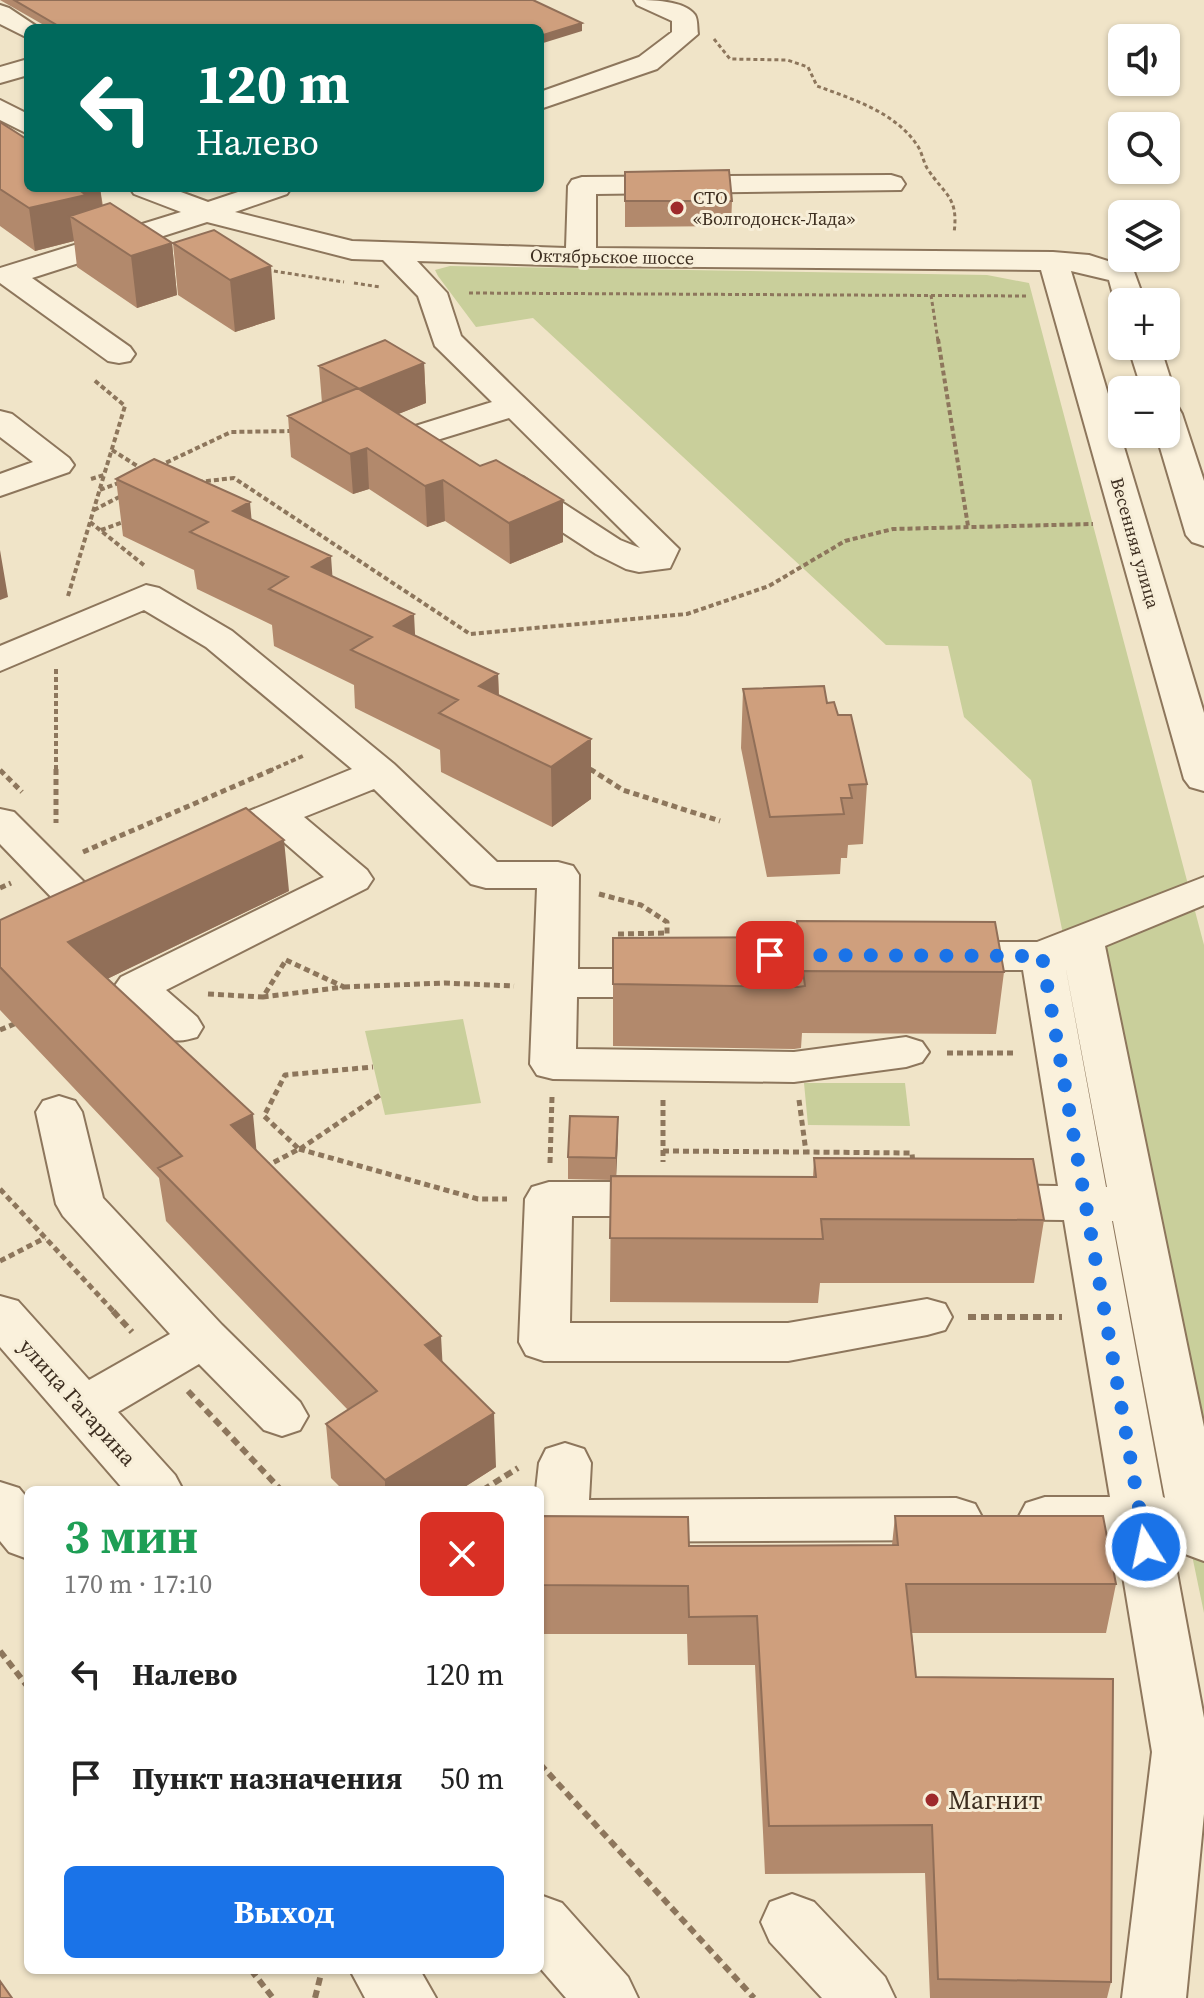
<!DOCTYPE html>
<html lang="ru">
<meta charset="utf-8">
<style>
:root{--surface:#fff;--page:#f2f2f2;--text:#222;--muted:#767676;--accent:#1a73e8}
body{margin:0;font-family:"Source Serif 4",serif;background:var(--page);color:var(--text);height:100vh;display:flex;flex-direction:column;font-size:30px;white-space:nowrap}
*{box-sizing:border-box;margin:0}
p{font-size:26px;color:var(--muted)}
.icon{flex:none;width:44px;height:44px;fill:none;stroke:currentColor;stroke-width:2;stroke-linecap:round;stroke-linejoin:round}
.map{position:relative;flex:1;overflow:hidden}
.sheet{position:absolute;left:24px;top:1486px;width:520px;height:488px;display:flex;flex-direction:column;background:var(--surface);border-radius:12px;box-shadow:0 2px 6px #0004}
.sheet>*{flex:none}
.hud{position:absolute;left:24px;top:24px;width:520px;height:168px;border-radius:12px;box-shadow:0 2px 6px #0004;background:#00695c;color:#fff;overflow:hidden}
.tools{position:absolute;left:1108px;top:24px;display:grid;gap:16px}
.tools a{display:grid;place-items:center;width:72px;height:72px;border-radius:12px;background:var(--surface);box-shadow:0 2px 6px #0004;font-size:40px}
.pin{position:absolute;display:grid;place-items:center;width:68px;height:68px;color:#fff;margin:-34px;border-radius:16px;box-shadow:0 4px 12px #0006}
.me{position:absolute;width:88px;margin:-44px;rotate:350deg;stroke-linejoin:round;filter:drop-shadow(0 0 6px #0008)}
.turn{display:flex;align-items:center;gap:28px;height:168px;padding:0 40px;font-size:36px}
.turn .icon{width:104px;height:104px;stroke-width:2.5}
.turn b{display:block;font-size:56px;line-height:68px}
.round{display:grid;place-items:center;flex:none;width:84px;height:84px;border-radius:12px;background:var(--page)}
.head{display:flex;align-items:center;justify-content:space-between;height:136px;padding:0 40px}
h1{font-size:48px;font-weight:700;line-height:60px;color:#1e9e55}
.cta{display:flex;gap:16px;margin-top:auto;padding:16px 40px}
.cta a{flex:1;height:92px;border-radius:12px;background:var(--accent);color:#fff;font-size:32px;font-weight:700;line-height:92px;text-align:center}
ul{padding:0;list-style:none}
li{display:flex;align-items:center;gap:24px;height:104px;padding:0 40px}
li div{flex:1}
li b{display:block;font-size:30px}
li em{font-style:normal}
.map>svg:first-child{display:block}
.green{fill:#c9cf9b}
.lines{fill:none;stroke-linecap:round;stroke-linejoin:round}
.minor-casing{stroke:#8d765c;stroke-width:4}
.path-far3{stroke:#8d765c;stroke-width:3;stroke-dasharray:4 3;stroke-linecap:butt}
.path-far2{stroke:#8d765c;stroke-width:4;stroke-dasharray:5 3;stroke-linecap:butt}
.path-far1{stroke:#8d765c;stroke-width:5;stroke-dasharray:6 4;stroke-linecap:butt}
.path{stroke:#8d765c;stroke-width:6;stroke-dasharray:8 5;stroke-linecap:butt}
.minor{fill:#faf1dc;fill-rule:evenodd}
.wall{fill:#b2896c}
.shaded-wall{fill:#916f58}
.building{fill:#cf9f7d;stroke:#916f58;stroke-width:2}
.route{stroke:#1a73e8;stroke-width:14;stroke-dasharray:0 25.2}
.poi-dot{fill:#9e2a2b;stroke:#f7eed8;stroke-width:3}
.labels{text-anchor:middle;stroke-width:6;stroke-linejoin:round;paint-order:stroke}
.far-poi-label{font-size:18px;fill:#3d2e20;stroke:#f7eed8;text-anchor:start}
.far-street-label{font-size:18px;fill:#3d2e20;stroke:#f7eed8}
.street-label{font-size:22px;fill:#3d2e20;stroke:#f7eed8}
.near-poi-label{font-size:26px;fill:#3d2e20;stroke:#f7eed8;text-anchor:start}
</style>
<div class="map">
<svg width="1204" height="1998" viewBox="0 0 1204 1998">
<rect width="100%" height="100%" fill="#f0e4c8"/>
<path class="green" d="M 450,266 L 987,275 L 1029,283 L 1204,945 L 1204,1613 L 1031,780 L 964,717 L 948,646 L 886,645 L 533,318 L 476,327 L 438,276 L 435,270 Z
M 463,1019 L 481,1103 L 385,1115 L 365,1031 Z
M 804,1083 L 905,1083 L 910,1126 L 808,1125 Z"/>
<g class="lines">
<defs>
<path id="minor" d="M 634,0 C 651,0 684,0 695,15 C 698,20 697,28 698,34 L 657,69 L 540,109 L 540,92 L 639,57 L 672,32 L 672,21 L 637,5 Z
M 0,5 L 9,8 L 39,28 L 28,28 L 28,38 L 0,24 Z
M 28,59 L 28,75 L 0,83 L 0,67 Z
M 0,100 L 28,114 L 28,134 L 0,120 Z
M 891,175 L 901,178 L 905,184 L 901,190 L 596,194 L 596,248 L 1053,252 L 1089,255 L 1133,269 L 1145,302 L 1122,302 L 1122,309 L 1115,302 L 1109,280 L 1071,271 L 1204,713 L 1204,791 L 1190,787 L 1184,779 L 1041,270 L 581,266 L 417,261 L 447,293 L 461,336 L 679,549 L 670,568 L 639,572 L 626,569 L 596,554 L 499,491 L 494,484 L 499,477 L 511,474 L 523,477 L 620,540 L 640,548 L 509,418 L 424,444 L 412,441 L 407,434 L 412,427 L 492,402 L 435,346 L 418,296 L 383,260 L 352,259 L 207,222 L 32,278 L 130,347 L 135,354 L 130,361 L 119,363 L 108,361 L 0,283 L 0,268 L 181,212 L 134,194 L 130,188 L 170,188 L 208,202 L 250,188 L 291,188 L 287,194 L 235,212 L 352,241 L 566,248 L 568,186 L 572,180 L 582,177 Z
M 1128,346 L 1160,346 L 1174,390 L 1169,397 L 1166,398 L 1166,390 L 1142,390 Z
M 1166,404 L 1178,407 L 1182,414 L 1204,481 L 1204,546 L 1192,542 L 1186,535 L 1156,434 L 1166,434 Z
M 0,411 L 12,414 L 69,458 L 74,465 L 69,472 L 0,496 L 0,474 L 33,462 L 0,437 Z
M 146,585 L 159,588 L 232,631 L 394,764 L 497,862 L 558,862 L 573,866 L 579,875 L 578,969 L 672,969 L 687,973 L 694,983 L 687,993 L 672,997 L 577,997 L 576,1049 L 794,1052 L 906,1037 L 922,1042 L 929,1052 L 922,1062 L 906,1067 L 794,1082 L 553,1079 L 537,1075 L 530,1064 L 537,888 L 486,888 L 471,884 L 374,789 L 304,817 L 367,870 L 373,879 L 367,888 L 166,990 L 197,1017 L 203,1027 L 197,1037 C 186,1040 176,1043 165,1037 C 150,1029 123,1001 114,987 L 121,977 L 324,877 L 271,831 L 221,852 L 207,855 L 193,852 L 186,843 L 193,834 L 352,769 L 206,647 L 144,610 L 0,671 L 0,646 Z
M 0,809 L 14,812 L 87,885 L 93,894 L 87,903 L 72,907 L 57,903 L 0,844 Z
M 1204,877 L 1204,905 L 1105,946 L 1204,1427 L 1204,1561 L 1185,1554 L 1175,1540 L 1171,1540 L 1204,1718 L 1204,1814 L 1186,1998 L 1122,1998 L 1152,1752 L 1117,1540 L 1045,1539 L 1026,1533 L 1018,1518 L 1026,1503 L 1045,1497 L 1110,1497 L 1064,1220 L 980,1219 L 963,1214 L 956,1202 L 963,1190 L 980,1185 L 1058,1186 L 1023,970 L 940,970 L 925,966 L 918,956 L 925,946 L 940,942 L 1037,942 ZM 1065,964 L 1107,1187 L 1106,1187 ZM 1112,1221 L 1113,1221 L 1165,1498 L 1163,1497 Z
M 59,1096 L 75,1101 L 82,1112 L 103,1198 L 222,1325 L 300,1402 L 308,1416 L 300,1430 L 282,1436 L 264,1430 L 199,1364 L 118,1412 L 175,1475 L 183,1490 L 124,1490 L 0,1347 L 0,1296 L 18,1301 L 89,1380 L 170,1334 L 63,1216 L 56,1204 L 36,1112 L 43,1101 Z
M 549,1182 L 671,1182 L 688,1187 L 695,1199 L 688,1211 L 671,1216 L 572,1216 L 570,1323 L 788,1323 L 927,1299 L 945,1304 L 952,1317 L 945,1330 L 927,1335 L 788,1361 L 544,1361 L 526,1355 L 519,1342 L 525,1199 L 532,1187 Z
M 565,1443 L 584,1449 L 591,1463 L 589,1500 L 956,1498 L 975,1504 L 983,1519 L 975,1534 L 956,1540 L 561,1542 L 542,1536 L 540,1532 L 540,1490 L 536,1490 L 539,1463 L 546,1449 Z
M 0,1482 L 19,1488 L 28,1499 L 28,1559 L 9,1552 L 0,1541 Z
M 792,1894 L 814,1902 L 885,1977 L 895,1998 L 822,1998 L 770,1942 L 761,1922 L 770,1902 Z
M 540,1895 L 562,1903 L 628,1977 L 638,1998 L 566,1998 L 540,1968 Z
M 350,1970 L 420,1970 L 436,1998 L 365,1998 Z"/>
</defs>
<use href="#minor" class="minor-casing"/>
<path class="path-far3" d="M 714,39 L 730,59 L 787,60 L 808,67 L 817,86 C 852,99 895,112 917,145 C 922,152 923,161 927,168 C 944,195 959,196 954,233
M 267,270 L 344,282
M 354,283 L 380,287
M 469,293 L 1027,296
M 931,295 L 938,341"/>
<path class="path-far2" d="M 938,339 L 968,526
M 112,450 L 142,469
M 159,466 L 231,432 L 294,431
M 91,479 L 104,475 L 125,406 L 94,380
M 198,482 L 234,478 L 470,634 L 687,614 L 769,586 L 845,541 L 893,529 L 1093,524
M 100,490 L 121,482
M 94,510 L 121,496
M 90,522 L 145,566
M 101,530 L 126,521
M 68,596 L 104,475
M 56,669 L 56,771
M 585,765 L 593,771
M 269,771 L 305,755"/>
<path class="path-far1" d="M 56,769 L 56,823
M 590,769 L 623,790 L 720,821
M 0,770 L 22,792
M 83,852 L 274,769
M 0,888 L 11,883
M 599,894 L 641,905 L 667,922 L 667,942
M 618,934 L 667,933
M 286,960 L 344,987 L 263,997 Z
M 344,987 L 445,983 L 514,986
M 208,994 L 263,997
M 0,1030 L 19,1022
M 947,1053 L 1017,1053
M 663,1100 L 663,1162
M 799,1100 L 806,1152 L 912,1153 L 913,1165
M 299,1149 L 478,1199 L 507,1199
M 300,1149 L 380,1095
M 663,1151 L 806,1152
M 550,1163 L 552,1097
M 265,1167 L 299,1149 L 264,1116 L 285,1075 L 373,1067
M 0,1189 L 115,1313
M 0,1261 L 45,1238"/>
<path class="path" d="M 113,1311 L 132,1332
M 968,1317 L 1062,1317
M 188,1391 L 281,1490
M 483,1490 L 518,1468
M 0,1651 L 28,1687
M 540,1764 L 754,1998
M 251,1970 L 273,1998
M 315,1998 L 322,1970"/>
<use href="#minor" class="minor"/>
</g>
<path class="wall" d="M 0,0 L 533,0 L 582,31 L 540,28 L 49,28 Z
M 0,122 L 28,188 L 100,188 L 103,206 L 172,243 L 177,295 L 137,308 L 77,267 L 74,241 L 35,251 L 0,226 Z
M 625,172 L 732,201 L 731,226 L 625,227 Z
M 214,230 L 275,319 L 235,332 L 178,295 L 173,243 Z
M 424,363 L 426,403 L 398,414 L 563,542 L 510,564 L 445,521 L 427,527 L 369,489 L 353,494 L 291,457 L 288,416 L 322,403 L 319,366 Z
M 116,479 L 251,520 L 415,636 L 498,674 L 499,696 L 591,799 L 552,827 L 441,772 L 440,750 L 355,708 L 354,685 L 274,646 L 272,625 L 197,589 L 194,570 L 123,536 Z
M 743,689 L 838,715 L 867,784 L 863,844 L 848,845 L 847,858 L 841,858 L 840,874 L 767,877 L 741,748 Z
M 289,891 L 107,979 L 257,1151 L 443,1362 L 496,1467 L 460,1490 L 343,1490 L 331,1478 L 326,1424 L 348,1410 L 166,1221 L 159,1178 L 0,1010 L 0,920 Z
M 797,921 L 1004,972 L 996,1034 L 802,1033 L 801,1048 L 794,1049 L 613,1046 L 613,938 L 796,937 Z
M 618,1117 L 616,1176 L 813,1177 L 814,1158 L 1044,1220 L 1034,1283 L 820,1283 L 818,1303 L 610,1302 L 611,1180 L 568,1179 L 568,1157 Z
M 540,1516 L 689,1546 L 892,1545 L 895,1516 L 1116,1584 L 1106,1633 L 912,1633 L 916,1677 L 1111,1982 L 1107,1998 L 930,1998 L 925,1873 L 765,1874 L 755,1665 L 688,1665 L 687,1634 L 540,1634 Z"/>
<path class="shaded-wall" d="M 582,23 L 582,31 L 540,44 L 540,36 Z
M 97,188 L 100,188 L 105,229 L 70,216 L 74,241 L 35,251 L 29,208 Z
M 172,243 L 177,295 L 137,308 L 131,256 Z
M 271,266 L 275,319 L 235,332 L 230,280 Z
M 424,363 L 426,403 L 361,429 L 359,389 Z
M 367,448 L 369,489 L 353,494 L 350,454 Z
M 443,480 L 445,521 L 427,527 L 425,486 Z
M 563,500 L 563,542 L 510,564 L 509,523 Z
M 250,502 L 255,558 L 233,511 Z
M 0,550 L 8,597 L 0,600 Z
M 331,556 L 335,613 L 312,567 Z
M 414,614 L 417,672 L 394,626 Z
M 498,674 L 500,733 L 479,686 Z
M 591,739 L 591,799 L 552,827 L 551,767 Z
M 284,840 L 289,891 L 76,994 L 68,942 Z
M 253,1114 L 258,1167 L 231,1125 Z
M 618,1117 L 618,1139 L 616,1180 L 616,1158 Z
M 441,1336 L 444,1389 L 425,1345 Z
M 494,1413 L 496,1467 L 460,1490 L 385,1490 L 385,1480 Z"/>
<path class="building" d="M 14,0 L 533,0 L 582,23 L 540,36 L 540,28 L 62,28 Z
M 0,122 L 28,140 L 28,188 L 97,188 L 82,192 L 86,195 L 29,208 L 0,189 Z
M 729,170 L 732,201 L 625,201 L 625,172 Z
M 110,203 L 172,243 L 131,256 L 70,216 Z
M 214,230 L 271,266 L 230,280 L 173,243 Z
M 385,340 L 424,363 L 359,389 L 480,466 L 496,460 L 563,500 L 509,523 L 443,480 L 425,486 L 367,448 L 350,454 L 288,416 L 358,388 L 319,366 Z
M 154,459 L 250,502 L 233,511 L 331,556 L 312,567 L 414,614 L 394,626 L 498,674 L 479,686 L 591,739 L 551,767 L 439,713 L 458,700 L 351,650 L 372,637 L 269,589 L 288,577 L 190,532 L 208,522 L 116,479 Z
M 824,686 L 827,703 L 834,702 L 838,715 L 851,715 L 867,784 L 849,785 L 852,798 L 841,798 L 844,814 L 770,817 L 743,689 Z
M 246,808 L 284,840 L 68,942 L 253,1114 L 231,1125 L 441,1336 L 425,1345 L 494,1413 L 385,1480 L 326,1424 L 377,1391 L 158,1168 L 182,1156 L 0,967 L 0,920 Z
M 797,921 L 995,922 L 1004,972 L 803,971 L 805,986 L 798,987 L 613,984 L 613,938 L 799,937 Z
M 570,1116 L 618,1117 L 616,1158 L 568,1157 Z
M 814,1158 L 1033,1159 L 1044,1220 L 821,1219 L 823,1239 L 610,1238 L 611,1176 L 816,1177 Z
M 540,1516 L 688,1517 L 689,1546 L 898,1545 L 895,1516 L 1103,1516 L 1116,1584 L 906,1584 L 916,1677 L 1113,1679 L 1111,1982 L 938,1979 L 932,1825 L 769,1826 L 757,1616 L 689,1617 L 688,1586 L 540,1585 Z
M 0,1981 L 12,1998 L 0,1998 Z"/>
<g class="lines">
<path class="route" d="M 770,955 L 1042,956 L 1146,1547"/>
</g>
<g class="poi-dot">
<circle cx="677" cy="208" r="8"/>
<circle cx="932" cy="1800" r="8"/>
</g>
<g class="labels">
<g class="far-poi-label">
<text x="693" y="204">СТО<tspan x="693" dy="21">«Волгодонск-Лада»</tspan></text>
</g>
<g class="far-street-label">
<text transform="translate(612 257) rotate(1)" y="6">Октябрьское шоссе</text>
<text transform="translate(1135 543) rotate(74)" y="6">Весенняя улица</text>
</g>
<g class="street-label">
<text transform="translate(78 1402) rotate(48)" y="8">улица Гагарина</text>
</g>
<g class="near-poi-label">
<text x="948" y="1809">Магнит</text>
</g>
</g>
</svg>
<div class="tools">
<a><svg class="icon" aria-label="sound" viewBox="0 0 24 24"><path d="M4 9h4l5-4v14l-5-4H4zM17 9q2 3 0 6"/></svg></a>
<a><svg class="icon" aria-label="search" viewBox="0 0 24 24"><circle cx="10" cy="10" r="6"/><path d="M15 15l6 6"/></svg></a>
<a><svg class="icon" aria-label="layers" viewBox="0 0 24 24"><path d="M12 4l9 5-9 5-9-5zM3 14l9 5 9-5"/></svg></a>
<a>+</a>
<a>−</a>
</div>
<div class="pin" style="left:770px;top:955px;background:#d93025"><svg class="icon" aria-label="arrive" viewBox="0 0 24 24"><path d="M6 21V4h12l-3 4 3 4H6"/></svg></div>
<svg class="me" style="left:1146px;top:1547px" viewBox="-20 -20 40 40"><circle r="17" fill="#1a73e8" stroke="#fff" stroke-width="3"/><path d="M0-11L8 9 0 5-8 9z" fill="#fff"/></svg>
<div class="hud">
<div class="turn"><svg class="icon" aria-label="left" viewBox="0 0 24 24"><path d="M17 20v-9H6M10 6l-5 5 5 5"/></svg><div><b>120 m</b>Налево</div></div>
</div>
<section class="sheet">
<div class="head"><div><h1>3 мин</h1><p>170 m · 17:10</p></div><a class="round" style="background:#d93025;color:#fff"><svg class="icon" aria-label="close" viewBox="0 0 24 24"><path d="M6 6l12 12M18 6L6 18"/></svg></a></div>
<ul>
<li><svg class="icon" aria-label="left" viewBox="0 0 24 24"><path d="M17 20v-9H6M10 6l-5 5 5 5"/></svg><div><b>Налево</b></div><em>120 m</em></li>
<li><svg class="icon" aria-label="arrive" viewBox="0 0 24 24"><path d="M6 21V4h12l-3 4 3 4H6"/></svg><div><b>Пункт назначения</b></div><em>50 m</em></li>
</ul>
<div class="cta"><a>Выход</a></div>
</section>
</div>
